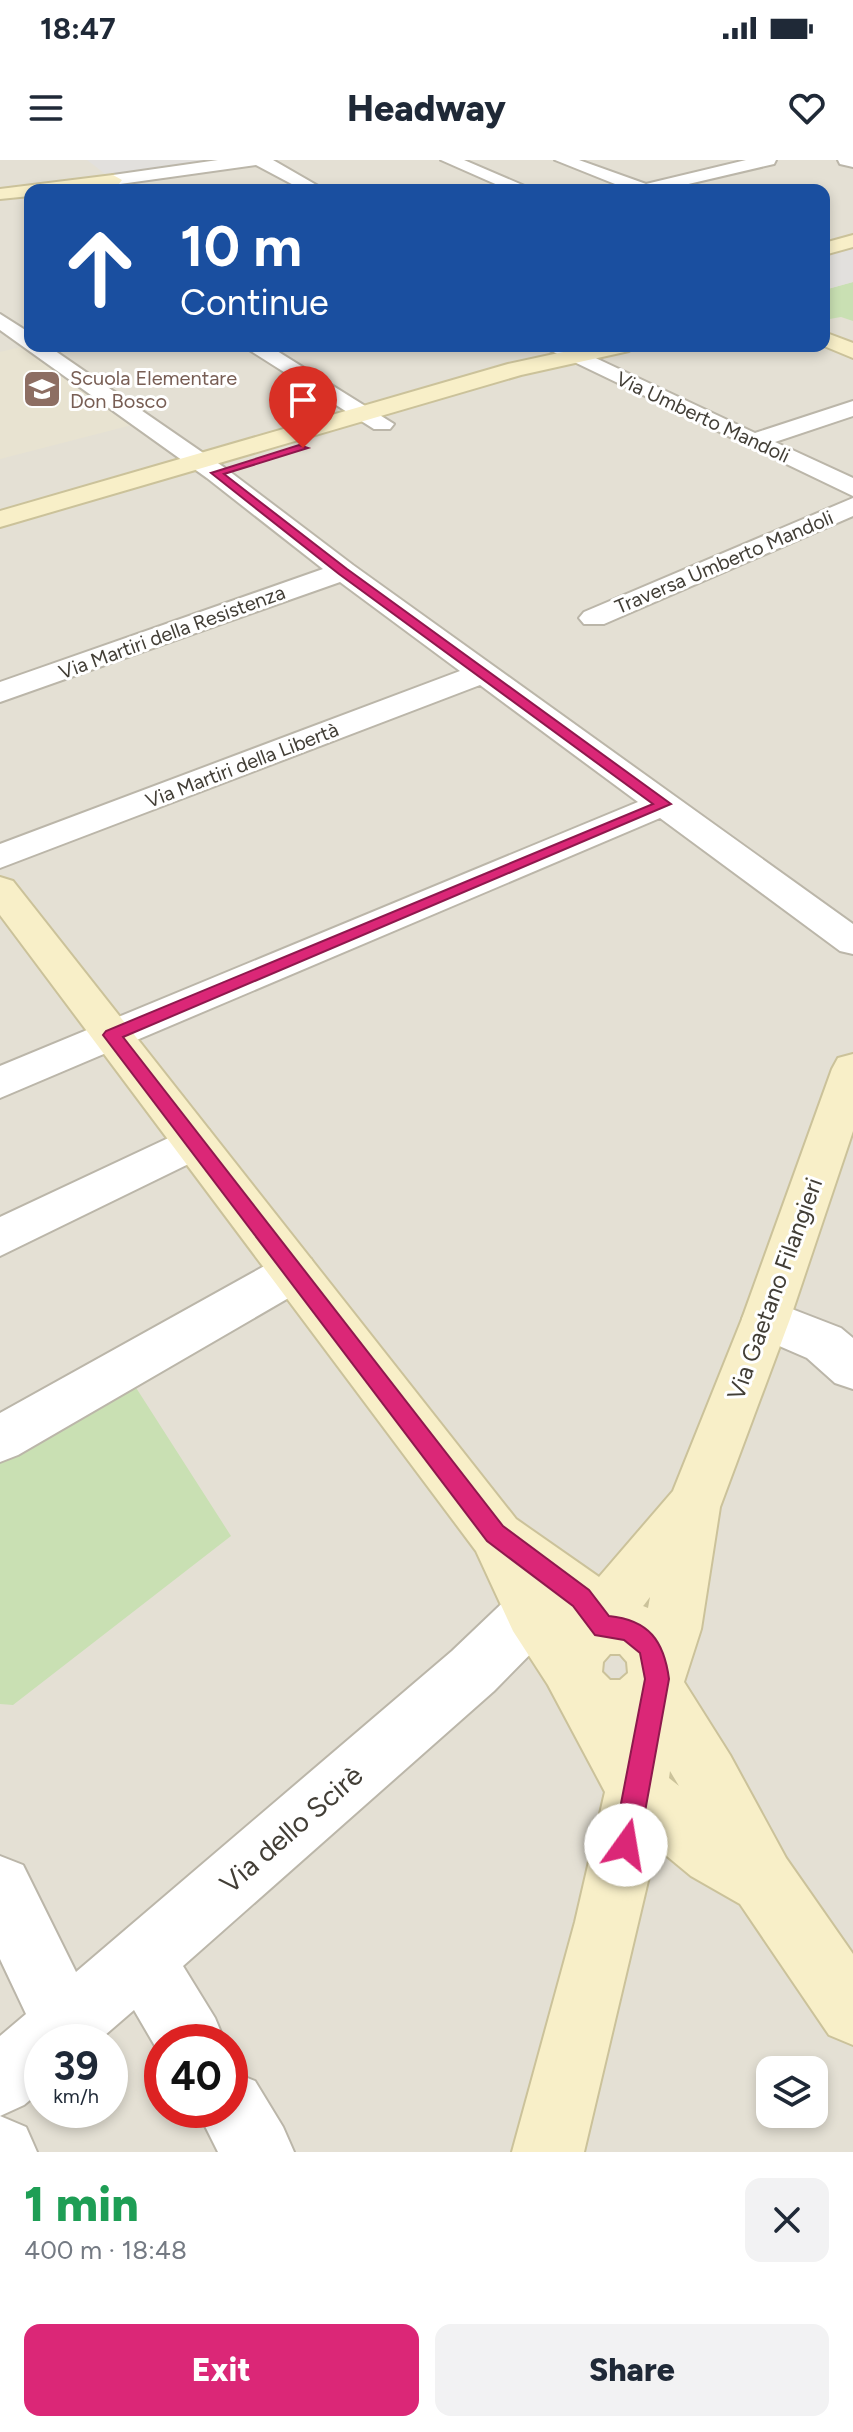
<!DOCTYPE html>
<meta charset="utf-8">
<style>
:root{--surface:#fff;--page:#f2f2f3;--text:#1f2937;--muted:#747a83;--accent:#db2777}
body{margin:0;font-family:Figtree,sans-serif;background:var(--page);color:var(--text);height:100vh;display:flex;flex-direction:column;font-size:30px;white-space:nowrap}
*{box-sizing:border-box;margin:0}
p{font-size:26px;color:var(--muted)}
.icon{flex:none;width:44px;height:44px;fill:none;stroke:currentColor;stroke-width:2;stroke-linecap:round;stroke-linejoin:round}
.map{position:relative;height:1992px;overflow:hidden}
.details{display:flex;flex-direction:column;background:var(--surface);flex:1}
.details>*{flex:none}
.banner{position:absolute;left:24px;top:24px;width:806px;height:168px;border-radius:16px;box-shadow:0 4px 12px #0003;background:#1a4fa0;color:#fff;overflow:hidden}
.tools{position:absolute;left:756px;top:1896px;display:grid;gap:16px}
.tools a{display:grid;place-items:center;width:72px;height:72px;border-radius:16px;background:var(--surface);box-shadow:0 4px 12px #0003;font-size:40px}
.speed{position:absolute;left:24px;top:1864px;display:flex;gap:16px;font-size:40px;font-weight:700;text-align:center}
.speed>*{display:grid;place-content:center;width:104px;height:104px;border-radius:50%;background:var(--surface);box-shadow:0 4px 12px #0003;line-height:1}
.speed small{font-size:20px;font-weight:400}
.speed .limit{border:12px solid #d22;background:#fff;color:#111}
.pin{position:absolute;display:grid;place-items:center;width:68px;height:68px;color:#fff;margin:-82px -34px;border-radius:50% 50% 50% 0;rotate:-45deg;box-shadow:0 0 8px #0007}
.pin .icon{rotate:45deg}
.me{position:absolute;width:88px;margin:-44px;rotate:13deg;stroke-linejoin:round;filter:drop-shadow(0 0 6px #0008)}
.turn{display:flex;align-items:center;gap:28px;height:168px;padding:0 24px;font-size:36px}
.turn .icon{width:104px;height:104px;stroke-width:2.5}
.turn b{display:block;font-size:56px;line-height:68px}
.round{display:grid;place-items:center;flex:none;width:84px;height:84px;border-radius:16px;background:var(--page)}
.overview{display:flex;align-items:center;justify-content:space-between;height:136px;padding:0 24px}
h1{font-size:48px;font-weight:800;line-height:60px;color:#1e9e55}
.button{display:flex;gap:16px;margin-top:auto;padding:16px 24px}
.button a{flex:1;height:92px;border-radius:16px;background:var(--accent);color:#fff;font-size:32px;font-weight:800;line-height:92px;text-align:center}
.button a+a{background:var(--page);color:var(--text)}
.status{display:flex;justify-content:space-between;align-items:center;height:56px;padding:0 40px;background:var(--surface);direction:ltr}
.status svg{height:22px;fill:currentColor}
header{display:flex;justify-content:space-between;align-items:center;height:104px;padding:0 24px;background:var(--surface);font-size:36px;font-weight:800}
.map>svg:first-child{display:block}
.residential{fill:#e4e0d4;fill-rule:evenodd}
.education{fill:#e8e3d1}
.green{fill:#c9e0b3}
.parking{fill:#e2e0dd}
.lines{fill:none;stroke-linecap:round;stroke-linejoin:round}
.street-casing{stroke:#bbb6a9;stroke-width:4}
.secondary-casing{stroke:#cbc29a;stroke-width:4}
.street{fill:#fff;fill-rule:evenodd}
.secondary{fill:#f8efc8;fill-rule:evenodd}
.route{fill:#db2777;stroke:#8e194d;stroke-width:2}
.labels{text-anchor:middle;stroke-width:6;stroke-linejoin:round;paint-order:stroke}
.far-education-label{font-size:20px;fill:#785e54;stroke:#fff;text-anchor:start}
.far-street-label{font-size:20px;fill:#423e36;stroke:#fff}
.street-label{font-size:24px;fill:#423e36;stroke:#fff}
.near-street-label{font-size:28px;fill:#423e36;stroke:#fff}
</style>
<div class="status"><b>18:47</b><svg viewBox="0 0 49 12"><path d="M0 12V9h3v3zM5 12V6h3v6zM10 12V3h3v9zM15 12V0h3v12zM26 1h20v11H26zM47 4h2v5h-2z"/></svg></div>
<header><svg class="icon" aria-label="menu" viewBox="0 0 24 24"><path d="M4 6h16M4 12h16M4 18h16"/></svg>Headway<svg class="icon" aria-label="heart" viewBox="0 0 24 24"><path d="M12 20l-8-8c-3-5 5-10 8-4 3-6 11-1 8 4z"/></svg></header>
<div class="map">
<svg width="853" height="1992" viewBox="0 0 853 1992">
<rect width="100%" height="100%" fill="#f1eee6"/>
<path class="residential" d="M 0,0 L 853,0 L 853,1992 L 0,1992 ZM 30,30 L 824,30 L 824,186 L 30,186 ZM 42,1882 L 110,1882 L 110,1950 L 42,1950 ZM 162,1882 L 230,1882 L 230,1950 L 162,1950 ZM 770,1910 L 814,1910 L 814,1954 L 770,1954 Z"/>
<path class="education" d="M 29,185 L 132,265 L 0,299 L 0,192 Z"/>
<path class="green" d="M 853,122 L 853,161 L 841,157 L 824,160 L 824,130 Z
M 133,1223 L 231,1376 L 13,1545 L 0,1544 L 0,1301 Z"/>
<path class="parking" d="M 87,0 L 225,0 L 113,20 Z
M 853,87 L 853,122 L 824,130 L 824,95 Z"/>
<g class="lines">
<defs>
<path id="street" d="M 218,0 L 273,0 L 325,30 L 303,30 L 256,5 L 113,25 L 104,20 L 113,15 Z
M 441,0 L 464,0 L 534,30 L 509,30 Z
M 555,0 L 579,0 L 646,24 L 746,0 L 776,0 L 774,4 L 663,30 L 630,30 Z
M 838,0 L 853,0 L 853,7 L 840,4 Z
M 0,154 L 30,173 L 30,186 L 48,186 L 225,308 L 353,405 L 853,764 L 853,794 L 840,791 L 660,658 L 0,938 L 0,906 L 638,642 L 480,525 L 0,708 L 0,684 L 460,511 L 340,422 L 0,542 L 0,522 L 323,409 L 207,318 L 0,170 Z
M 243,186 L 269,186 L 394,264 L 390,269 L 374,269 Z
M 541,186 L 570,186 L 755,273 L 853,241 L 853,256 L 775,282 L 853,318 L 853,336 Z
M 853,338 L 853,356 L 604,464 L 584,464 L 579,458 L 584,452 Z
M 194,966 L 209,970 L 216,982 L 209,994 L 0,1096 L 0,1057 Z
M 294,1093 L 311,1099 L 318,1112 L 311,1125 L 18,1295 L 0,1302 L 0,1253 L 277,1099 Z
M 766,1139 L 841,1168 L 853,1178 L 853,1229 L 835,1223 L 807,1198 L 749,1173 L 742,1159 L 749,1145 Z
M 533,1425 L 553,1433 L 561,1452 L 553,1471 L 494,1531 L 183,1806 L 215,1858 L 225,1882 L 162,1882 L 162,1898 L 134,1850 L 97,1882 L 42,1882 L 42,1930 L 24,1945 L 0,1956 L 26,1967 L 37,1992 L 0,1992 L 0,1876 L 26,1854 L 0,1799 L 0,1696 L 23,1705 L 76,1812 L 452,1491 L 513,1433 Z
M 230,1911 L 255,1921 L 283,1967 L 294,1992 L 218,1992 L 197,1950 L 230,1950 Z"/>
<path id="secondary" d="M 113,15 L 122,20 L 119,24 L 75,30 L 30,30 L 30,36 L 0,39 L 0,29 Z
M 853,75 L 853,87 L 824,95 L 824,83 Z
M 824,172 L 853,183 L 853,198 L 824,186 Z
M 591,186 L 632,186 L 629,191 L 521,215 L 0,367 L 0,351 L 508,204 Z
M 0,717 L 13,721 L 516,1359 L 599,1417 L 673,1331 L 742,1159 L 832,909 L 838,898 L 853,894 L 853,971 L 790,1159 L 720,1347 L 701,1469 L 684,1522 L 730,1595 L 786,1698 L 853,1794 L 853,1885 L 829,1875 L 740,1744 L 691,1716 L 656,1687 L 584,1992 L 512,1992 L 575,1762 L 605,1632 L 548,1525 L 513,1471 L 476,1391 L 0,755 ZM 650,1437 L 648,1448 L 643,1446 L 644,1445 ZM 610,1494 L 620,1494 L 627,1502 L 628,1513 L 620,1520 L 610,1520 L 602,1512 L 603,1502 ZM 670,1611 L 679,1626 L 669,1618 Z"/>
</defs>
<use href="#street" class="street-casing"/>
<use href="#secondary" class="secondary-casing"/>
<use href="#street" class="street"/>
<use href="#secondary" class="secondary"/>
</g>
<path class="route" d="M 299,285 L 308,288 L 224,314 L 347,409 L 671,644 L 123,877 L 503,1366 L 589,1430 L 609,1456 C 649,1460 664,1481 669,1519 L 639,1685 L 635,1694 L 626,1698 L 617,1694 L 613,1685 L 645,1519 L 640,1493 L 624,1480 L 595,1475 L 573,1446 L 487,1381 L 103,875 L 106,871 L 653,644 L 339,414 L 211,313 Z"/>
<defs>
<symbol id="school-square" viewBox="-11 -11 22 22"><rect x="-9" y="-9" width="18" height="18" rx="4" fill="#8d6e63" stroke="#fff"/><path d="M0-5L7-2L0 1L-7-2ZM-4 1L0 2.5L4 1V4Q0 6-4 4Z" fill="#fff"/></symbol>
</defs>
<g fill-rule="evenodd">
<use href="#school-square" x="20" y="207" width="44" height="44"/>
</g>
<g class="labels">
<g class="far-education-label">
<text x="70" y="225">Scuola Elementare<tspan x="70" dy="23">Don Bosco</tspan></text>
</g>
<g class="far-street-label">
<text transform="translate(703 257) rotate(25)" y="7">Via Umberto Mandoli</text>
<text transform="translate(724 402) rotate(-23)" y="7">Traversa Umberto Mandoli</text>
<text transform="translate(172 472) rotate(-20)" y="7">Via Martiri della Resistenza</text>
<text transform="translate(242 605) rotate(-21)" y="7">Via Martiri della Libertà</text>
</g>
<g class="street-label">
<text transform="translate(775 1129) rotate(-70)" y="8">Via Gaetano Filangieri</text>
</g>
<g class="near-street-label">
<text transform="translate(291 1669) rotate(-41)" y="10">Via dello Scirè</text>
</g>
</g>
</svg>
<div class="tools">
<a><svg class="icon" aria-label="layers" viewBox="0 0 24 24"><path d="M12 4l9 5-9 5-9-5zM3 14l9 5 9-5"/></svg></a>
</div>
<div class="speed"><div>39<small>km/h</small></div><div class="limit">40</div></div>
<div class="pin" style="left:303px;top:288px;background:#d93025"><svg class="icon" aria-label="arrive" viewBox="0 0 24 24"><path d="M6 21V4h12l-3 4 3 4H6"/></svg></div>
<svg class="me" style="left:626px;top:1685px" viewBox="-20 -20 40 40"><circle r="19" fill="#fff"/><path d="M0-13L10 11 0 6-10 11z" fill="#db2777"/></svg>
<div class="banner">
<div class="turn"><svg class="icon" aria-label="ahead" viewBox="0 0 24 24"><path d="M12 20V5M6 11l6-6 6 6"/></svg><div><b>10 m</b>Continue</div></div>
</div>
</div>
<section class="details">
<div class="overview"><div><h1>1 min</h1><p>400 m · 18:48</p></div><a class="round"><svg class="icon" aria-label="close" viewBox="0 0 24 24"><path d="M6 6l12 12M18 6L6 18"/></svg></a></div>
<div class="button"><a>Exit</a><a>Share</a></div>
</section>
